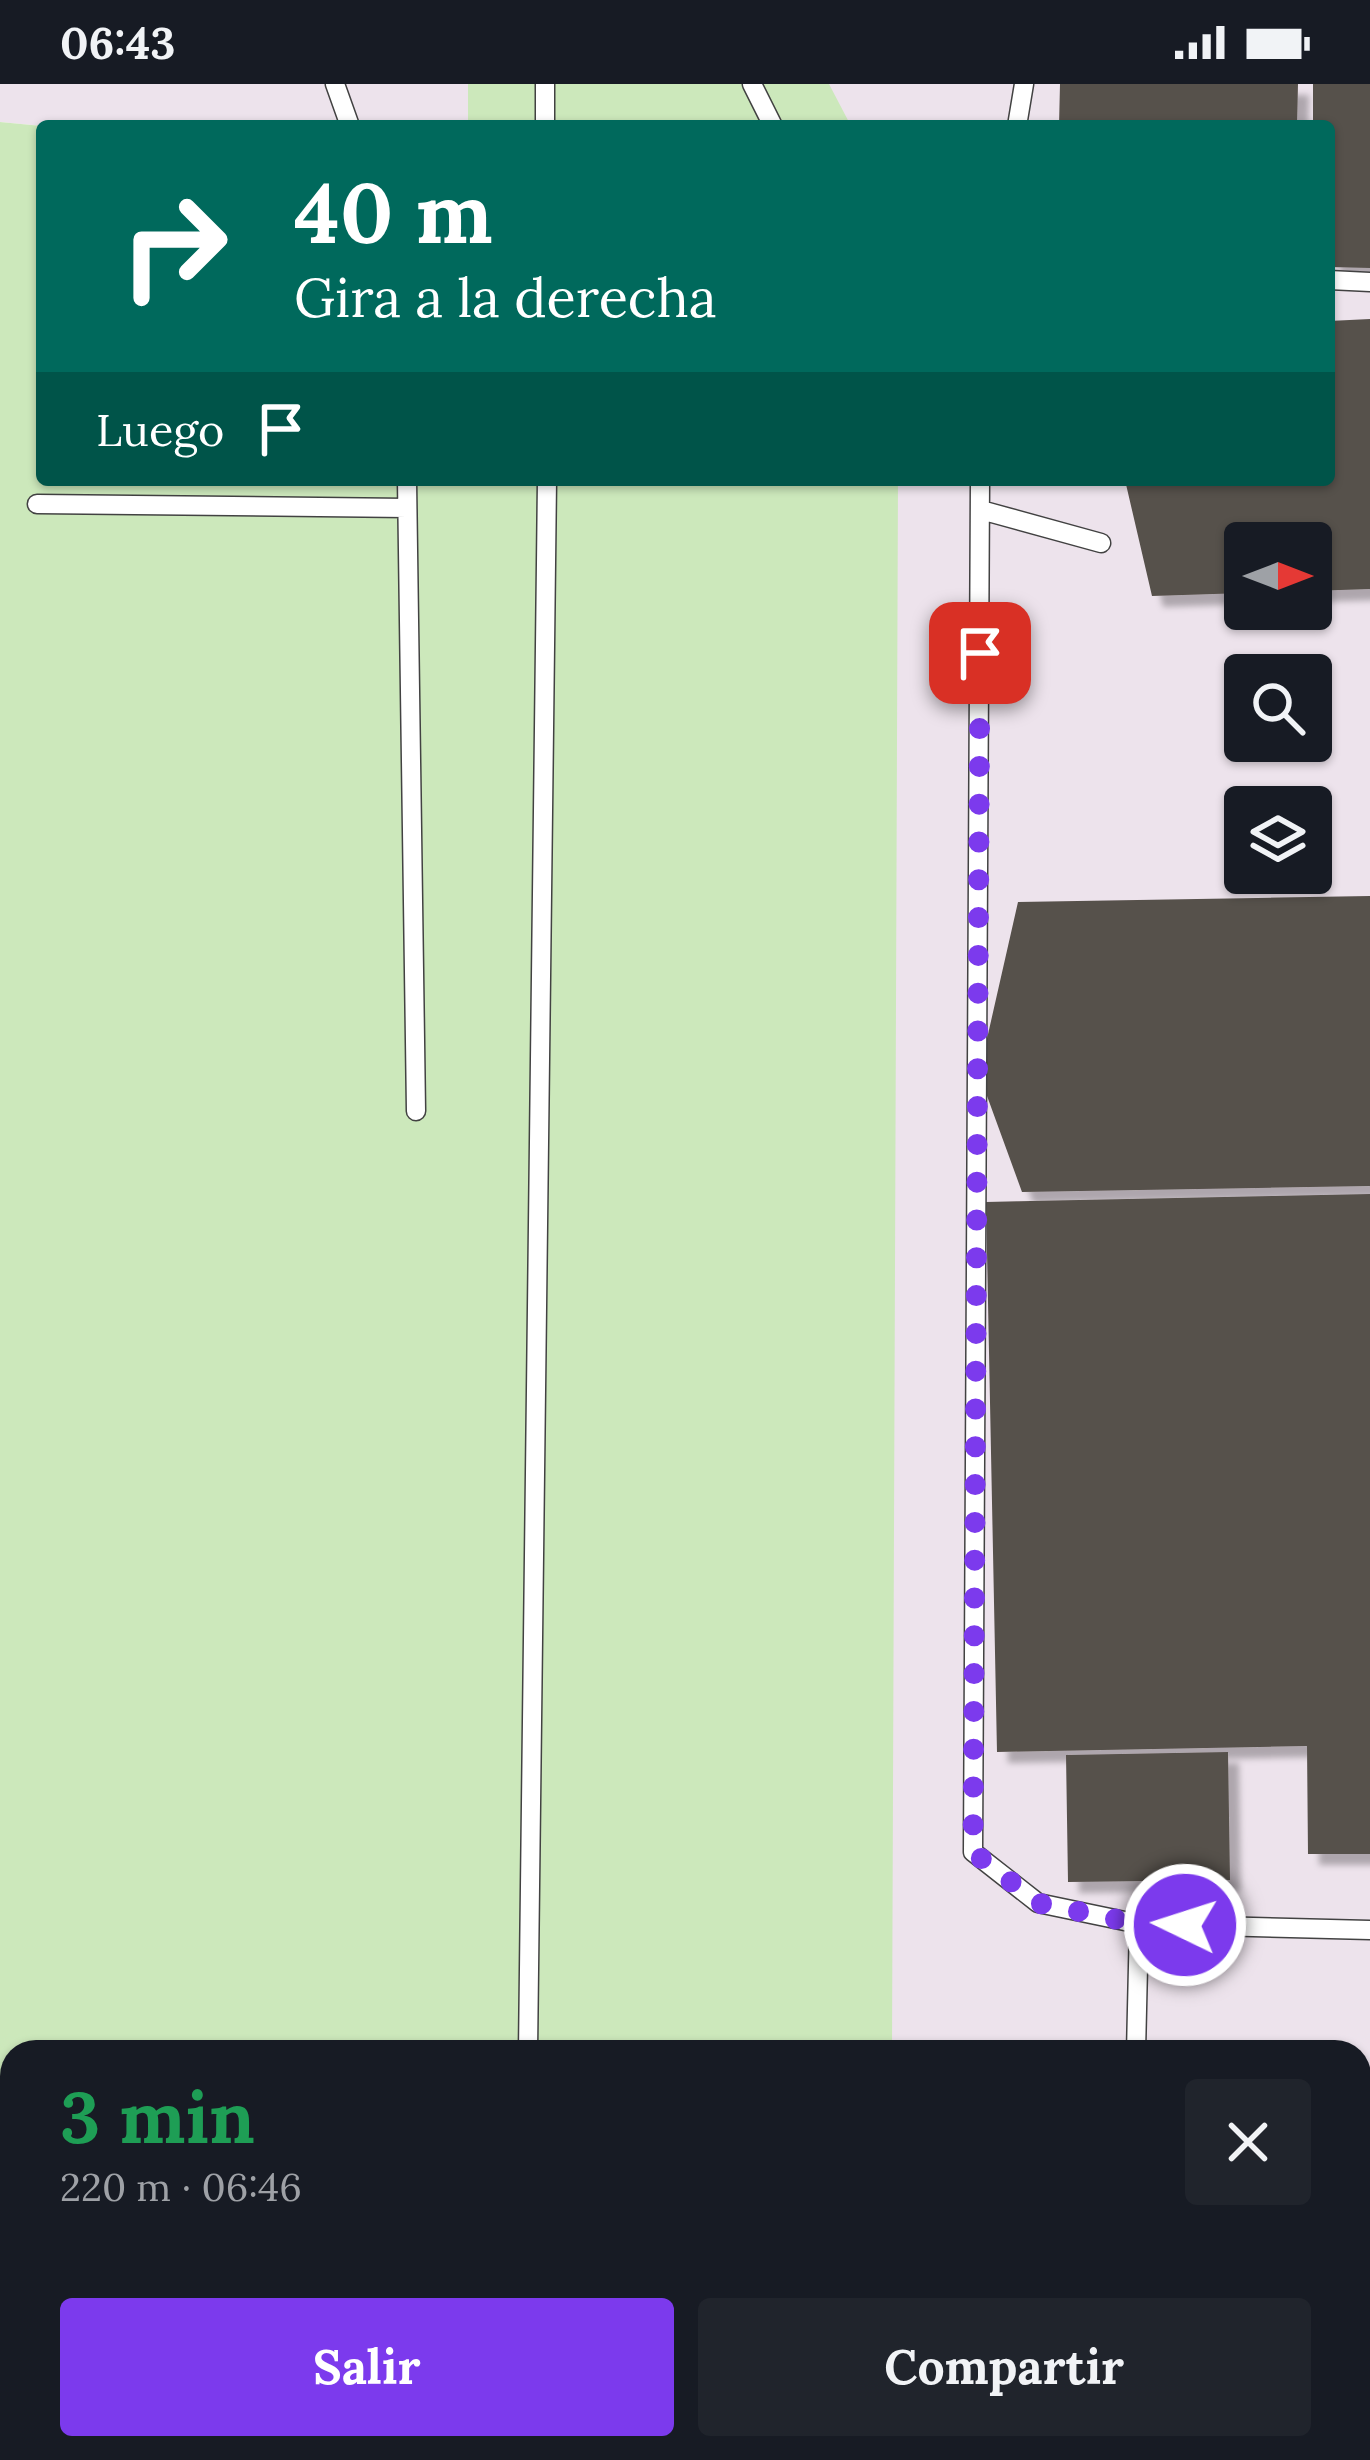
<!DOCTYPE html>
<html lang="es">
<meta charset="utf-8">
<style>
:root{--surface:#171b24;--page:#20242c;--text:#f1f3f6;--muted:#9ea1a6;--accent:#7c3aed}
body{margin:0;font-family:Lora,serif;background:var(--page);color:var(--text);height:100vh;display:flex;flex-direction:column;font-size:45px;white-space:nowrap}
*{box-sizing:border-box;margin:0}
p{font-size:39px;color:var(--muted)}
.icon{flex:none;width:66px;height:66px;fill:none;stroke:currentColor;stroke-width:2;stroke-linecap:round;stroke-linejoin:round}
.map{position:relative;flex:1;overflow:hidden}
.details{position:absolute;left:0px;top:1956px;width:1371px;height:420px;display:flex;flex-direction:column;background:var(--surface);border-radius:36px 36px 0 0;box-shadow:0 3px 9px #0004}
.details>*{flex:none}
.guide{position:absolute;left:36px;top:36px;width:1299px;height:366px;border-radius:12px;box-shadow:0 3px 9px #0004;background:#00695c;color:#fff;overflow:hidden}
.needle{width:78px;rotate:90deg}
.controls{position:absolute;left:1224px;top:438px;display:grid;gap:24px}
.controls a{display:grid;place-items:center;width:108px;height:108px;border-radius:12px;background:var(--surface);box-shadow:0 3px 9px #0004;font-size:60px}
.pin{position:absolute;display:grid;place-items:center;width:102px;height:102px;color:#fff;margin:-51px;border-radius:24px;box-shadow:0 6px 18px #0006}
.me{position:absolute;width:132px;margin:-66px;rotate:274deg;stroke-linejoin:round;filter:drop-shadow(0 0 9px #0008)}
.turn{display:flex;align-items:center;gap:42px;height:252px;padding:0 60px;font-size:54px}
.turn .icon{width:156px;height:156px;stroke-width:2.5}
.turn b{display:block;font-size:84px;line-height:102px}
.then{display:flex;align-items:center;height:114px;padding:0 60px;background:#0003;gap:24px;font-size:45px}
.round{display:grid;place-items:center;flex:none;width:126px;height:126px;border-radius:12px;background:var(--page)}
.headline{display:flex;align-items:center;justify-content:space-between;height:204px;padding:0 60px}
h1{font-size:72px;font-weight:700;line-height:90px;color:#1e9e55}
.primary-button{display:flex;gap:24px;margin-top:auto;padding:24px 60px}
.primary-button a{flex:1;height:138px;border-radius:12px;background:var(--accent);color:#fff;font-size:48px;font-weight:700;line-height:138px;text-align:center}
.primary-button a+a{background:var(--page);color:var(--text)}
.status{display:flex;justify-content:space-between;align-items:center;height:84px;padding:0 60px;background:var(--surface);direction:ltr}
.status svg{height:33px;fill:currentColor}
.map>svg:first-child{display:block}
.industrial{fill:#ede3ec;fill-rule:evenodd}
.green{fill:#cce8bb}
.building{fill:#57514b;filter:url(#shadow)}
.lines{fill:none;stroke-linecap:round;stroke-linejoin:round}
.service-casing{stroke:#424242;stroke-width:21}
.service{stroke:#fff;stroke-width:18}
.route{stroke:#7c3aed;stroke-width:21;stroke-dasharray:0 37.8}
</style>
<div class="status"><b>06:43</b><svg viewBox="0 0 49 12"><path d="M0 12V9h3v3zM5 12V6h3v6zM10 12V3h3v9zM15 12V0h3v12zM26 1h20v11H26zM47 4h2v5h-2z"/></svg></div>
<div class="map">
<svg width="1370" height="2376" viewBox="0 0 1370 2376">
<defs>
<filter id="shadow"><feDropShadow dx="11" dy="11" stdDeviation="3" flood-color="#0004"/></filter>
</defs>
<rect width="100%" height="100%" fill="#fefef1"/>
<path class="industrial" d="M 0,0 L 1370,0 L 1370,2376 L 446,2376 L 446,2364 L 1359,2364 L 1359,1968 L 450,1968 L 465,396 L 1329,396 L 1329,42 L 42,42 L 0,38 ZM 1245,459 L 1311,459 L 1311,525 L 1245,525 ZM 1245,591 L 1311,591 L 1311,657 L 1245,657 ZM 1245,723 L 1311,723 L 1311,789 L 1245,789 Z"/>
<path class="green" d="M 468,0 L 829,0 L 851,42 L 468,42 Z
M 0,38 L 42,42 L 42,396 L 898,396 L 892,1968 L 12,1968 L 12,2364 L 506,2364 L 504,2376 L 0,2376 Z
M 1370,2129 L 1370,2319 L 1359,2319 L 1359,2130 Z
M 1022,2364 L 1101,2364 L 1101,2376 L 1052,2376 Z"/>
<path class="building" d="M 1060,0 L 1298,0 L 1297,42 L 1059,42 Z
M 1313,0 L 1370,0 L 1370,184 L 1329,183 L 1329,42 L 1313,42 Z
M 1370,235 L 1370,505 L 1311,507 L 1311,459 L 1245,459 L 1245,509 L 1152,512 L 1125,396 L 1329,396 L 1329,237 Z
M 1370,812 L 1370,1102 L 1022,1108 L 979,990 L 1018,818 Z
M 1370,1110 L 1370,1770 L 1308,1770 L 1307,1662 L 997,1668 L 986,1118 Z
M 1228,1668 L 1230,1796 L 1068,1798 L 1066,1671 Z"/>
<g class="lines">
<defs>
<path id="service" d="M 335,0 L 350,42
M 545,0 L 545,42
M 752,0 L 773,42
M 1017,42 L 1024,0
M 1329,196 L 1370,198
M 407,396 L 416,1027
M 980,396 L 973,1768 L 1038,1819 L 1139,1840 L 1370,1846
M 37,420 L 407,424
M 981,426 L 1101,459
M 528,1968 L 547,396
M 1136,1968 L 1139,1840
M 716,2364 L 736,2376
M 524,2376 L 524,2364
M 1127,2376 L 1127,2364"/>
</defs>
<use href="#service" class="service-casing"/>
<use href="#service" class="service"/>
</g>
<g class="lines">
<path class="route" d="M 980,569 L 973,1768 L 1038,1819 L 1139,1840 L 1185,1841"/>
</g>
</svg>
<div class="controls">
<a><svg class="needle" viewBox="-14 -14 28 28"><path d="M0-13l5 13h-10z" fill="#e53935"/><path d="M0 13l5-13h-10z" fill="#9ea1a6"/></svg></a>
<a><svg class="icon" aria-label="search" viewBox="0 0 24 24"><circle cx="10" cy="10" r="6"/><path d="M15 15l6 6"/></svg></a>
<a><svg class="icon" aria-label="layers" viewBox="0 0 24 24"><path d="M12 4l9 5-9 5-9-5zM3 14l9 5 9-5"/></svg></a>
</div>
<div class="pin" style="left:980px;top:569px;background:#d93025"><svg class="icon" aria-label="arrive" viewBox="0 0 24 24"><path d="M6 21V4h12l-3 4 3 4H6"/></svg></div>
<svg class="me" style="left:1185px;top:1841px" viewBox="-20 -20 40 40"><circle r="17" fill="#7c3aed" stroke="#fff" stroke-width="3"/><path d="M0-11L8 9 0 5-8 9z" fill="#fff"/></svg>
<div class="guide">
<div class="turn"><svg class="icon" aria-label="right" viewBox="0 0 24 24"><path d="M7 20v-9h11M14 6l5 5-5 5"/></svg><div><b>40 m</b>Gira a la derecha</div></div>
<div class="then">Luego<svg class="icon" aria-label="arrive" viewBox="0 0 24 24"><path d="M6 21V4h12l-3 4 3 4H6"/></svg></div>
</div>
<section class="details">
<div class="headline"><div><h1>3 min</h1><p>220 m · 06:46</p></div><a class="round"><svg class="icon" aria-label="close" viewBox="0 0 24 24"><path d="M6 6l12 12M18 6L6 18"/></svg></a></div>
<div class="primary-button"><a>Salir</a><a>Compartir</a></div>
</section>
</div>
